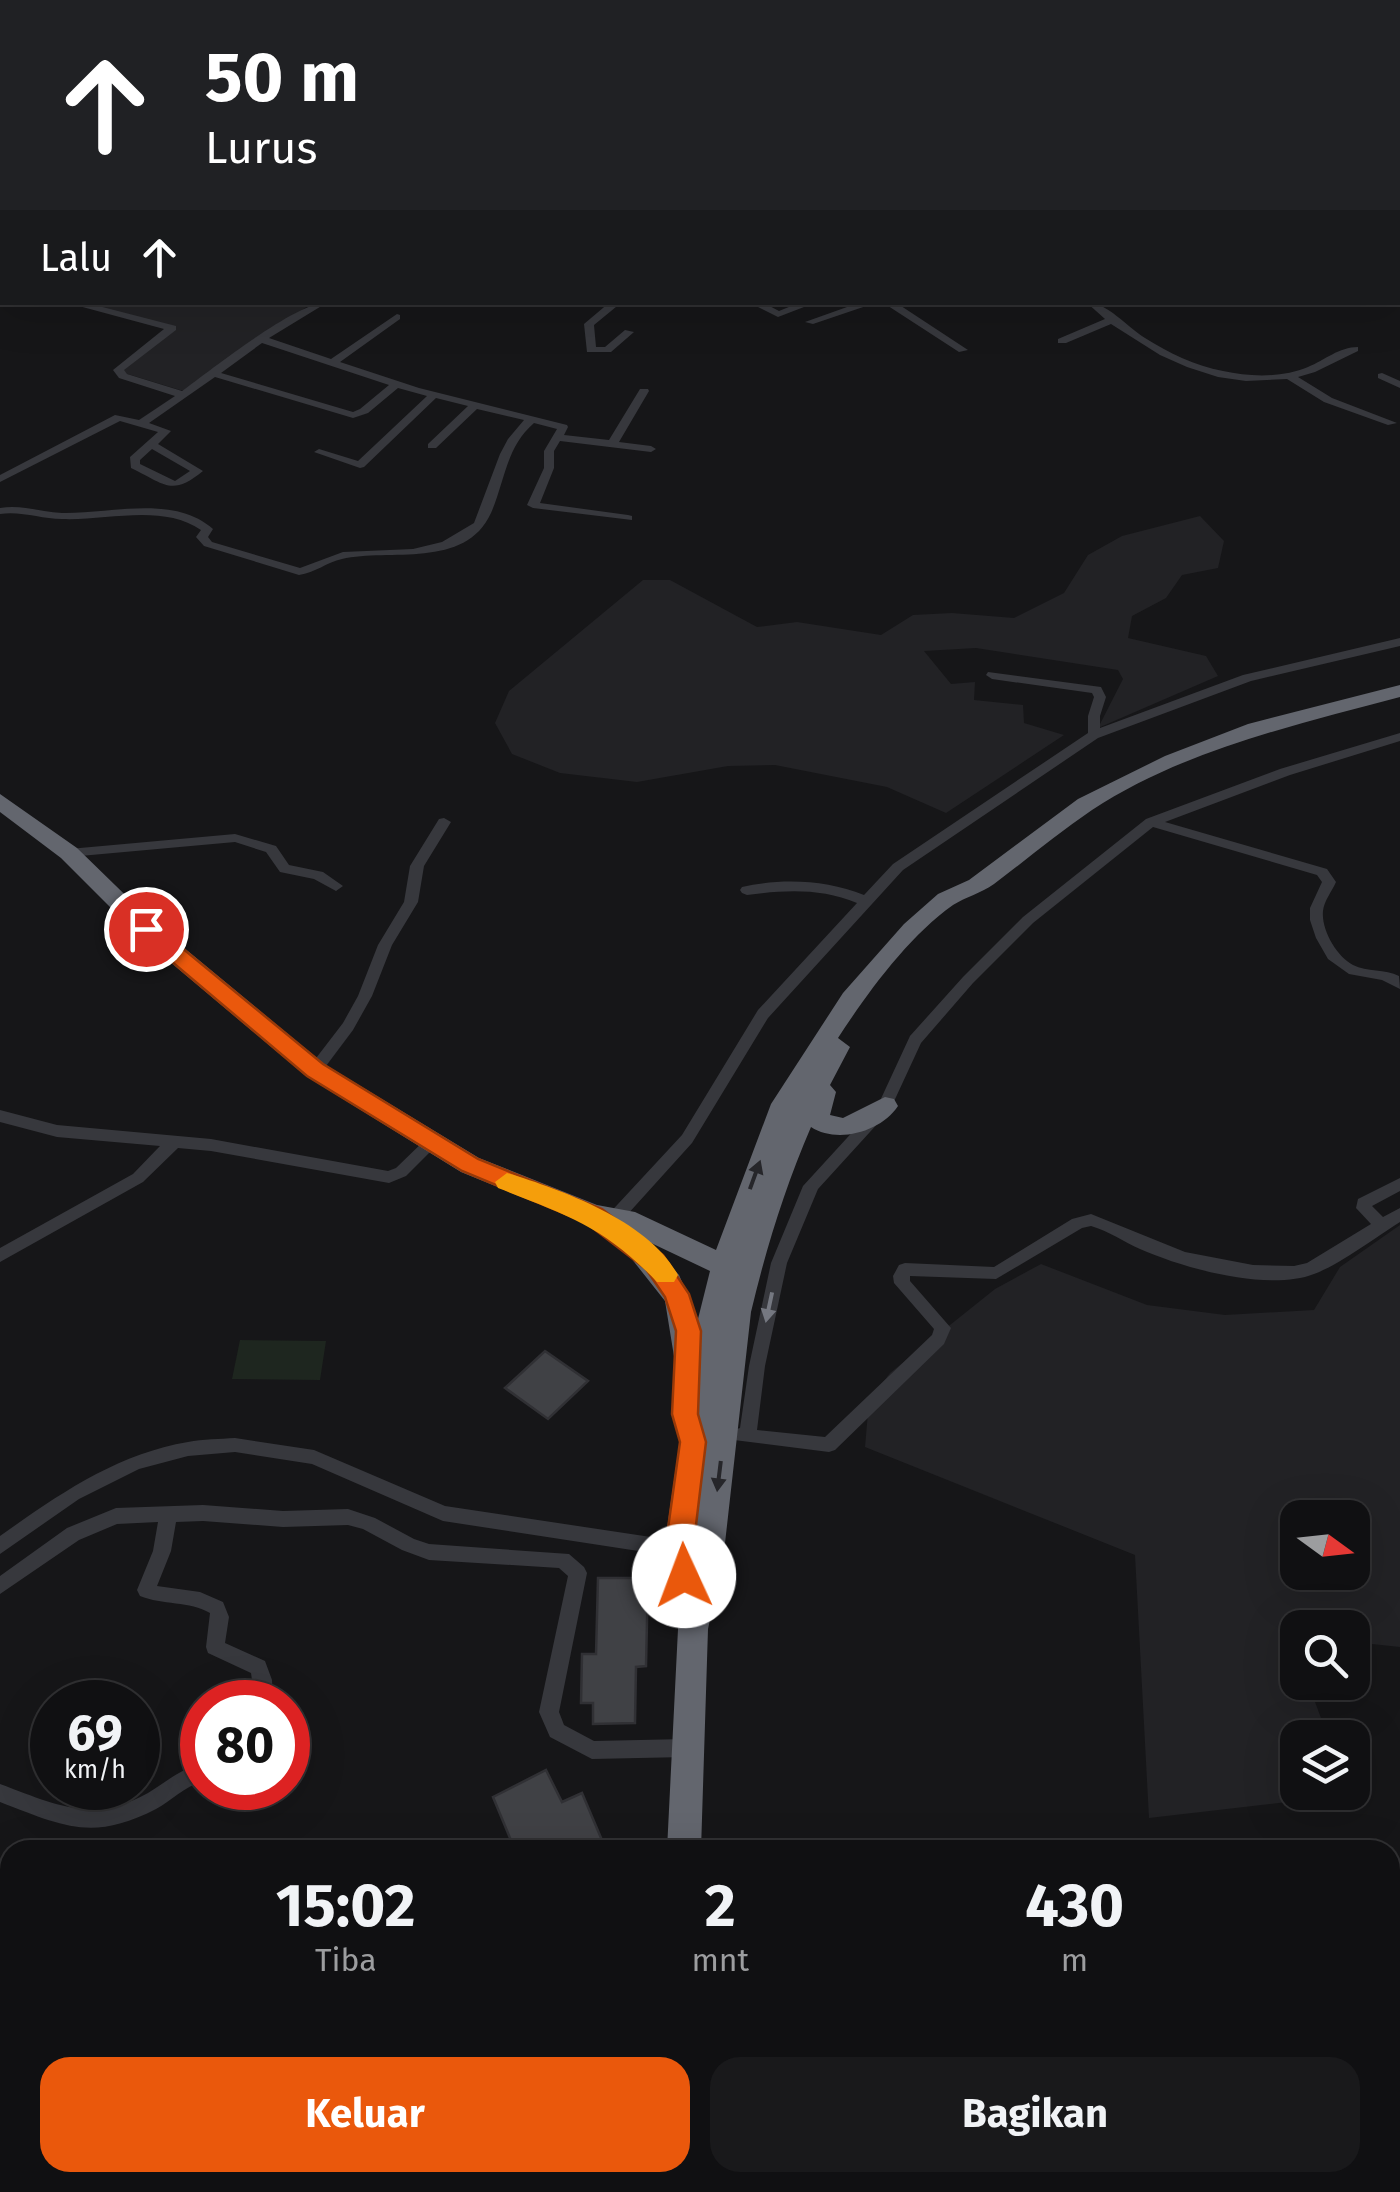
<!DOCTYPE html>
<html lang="id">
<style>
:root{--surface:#101012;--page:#19191b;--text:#f1f3f6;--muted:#9c9d9f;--line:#303032;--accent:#ea580c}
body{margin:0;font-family:"Fira Sans",sans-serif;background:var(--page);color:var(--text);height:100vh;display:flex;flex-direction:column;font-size:38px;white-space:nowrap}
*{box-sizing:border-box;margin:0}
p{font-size:32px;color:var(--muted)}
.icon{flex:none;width:55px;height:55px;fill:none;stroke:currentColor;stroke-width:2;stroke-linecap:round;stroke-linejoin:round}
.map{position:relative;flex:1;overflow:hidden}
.details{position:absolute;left:0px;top:1840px;width:1400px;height:352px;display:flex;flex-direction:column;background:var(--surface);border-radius:30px 30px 0 0;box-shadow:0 10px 40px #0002,0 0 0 2px var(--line)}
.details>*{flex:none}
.top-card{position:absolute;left:0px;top:0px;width:1400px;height:305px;box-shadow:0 10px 40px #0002,0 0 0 2px var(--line);background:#202124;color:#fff;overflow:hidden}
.needle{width:65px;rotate:105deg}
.tools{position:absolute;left:1280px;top:1500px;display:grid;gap:20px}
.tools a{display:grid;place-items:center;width:90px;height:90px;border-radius:20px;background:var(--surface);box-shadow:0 10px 40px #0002,0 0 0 2px var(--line);font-size:50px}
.speed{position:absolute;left:30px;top:1680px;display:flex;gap:20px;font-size:50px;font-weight:700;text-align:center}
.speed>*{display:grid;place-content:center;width:130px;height:130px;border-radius:50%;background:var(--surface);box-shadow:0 10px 40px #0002,0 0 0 2px var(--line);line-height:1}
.speed small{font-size:25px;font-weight:400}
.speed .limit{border:15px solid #d22;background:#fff;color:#111}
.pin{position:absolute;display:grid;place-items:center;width:85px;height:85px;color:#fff;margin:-42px;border:5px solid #fff;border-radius:50%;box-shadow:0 2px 10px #0007}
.me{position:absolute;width:110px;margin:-55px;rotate:358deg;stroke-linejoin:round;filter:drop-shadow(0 0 8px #0008)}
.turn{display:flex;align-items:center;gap:35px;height:210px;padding:0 40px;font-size:45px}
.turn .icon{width:130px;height:130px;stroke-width:2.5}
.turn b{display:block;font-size:70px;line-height:85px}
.then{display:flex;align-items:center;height:95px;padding:0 40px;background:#0003;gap:20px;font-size:38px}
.eta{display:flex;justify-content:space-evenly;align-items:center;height:170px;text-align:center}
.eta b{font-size:60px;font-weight:700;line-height:70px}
.button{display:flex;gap:20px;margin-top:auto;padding:20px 40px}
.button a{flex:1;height:115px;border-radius:30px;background:var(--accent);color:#fff;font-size:40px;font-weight:700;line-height:115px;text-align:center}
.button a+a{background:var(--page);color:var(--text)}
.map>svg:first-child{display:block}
.built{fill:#222225;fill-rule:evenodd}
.green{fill:#1e261f}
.building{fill:#404145;stroke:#303034;stroke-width:2.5}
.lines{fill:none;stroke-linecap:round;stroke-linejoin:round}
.minor{fill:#37383d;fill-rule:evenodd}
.highway{fill:#63666e;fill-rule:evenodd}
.oneway{fill:#26262a}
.oneway2{fill:#757881}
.route{fill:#ea580c;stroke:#983908;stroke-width:2.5}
.slow{fill:#f59e0b}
</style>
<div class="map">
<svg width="1400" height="2192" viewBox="0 0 1400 2192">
<rect width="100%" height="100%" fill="#161618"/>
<path class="built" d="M 83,303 L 313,303 L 244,346 L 188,390 L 180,390 L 121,372 L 172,326 Z
M 1200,516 L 1224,541 L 1218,568 L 1182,575 L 1166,598 L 1132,616 L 1128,638 L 1206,656 L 1218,676 L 1098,728 L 1123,679 L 1118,670 L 976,648 L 924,651 L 951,684 L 975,682 L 974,700 L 1023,705 L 1024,723 L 1064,735 L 946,813 L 887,787 L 775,765 L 728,766 L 637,782 L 560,773 L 512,754 L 495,723 L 509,691 L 643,580 L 670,580 L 757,627 L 797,622 L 881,635 L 913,615 L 952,613 L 1014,618 L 1064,593 L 1088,555 L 1122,536 Z
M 1400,1225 L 1400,1647 L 1353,1642 L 1352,1628 L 1298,1628 L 1297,1637 L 1292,1637 L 1297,1653 L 1298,1682 L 1308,1683 L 1328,1737 L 1298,1738 L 1298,1792 L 1348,1795 L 1149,1818 L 1135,1555 L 865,1447 L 869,1401 L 890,1373 L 995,1289 L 1041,1264 L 1147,1305 L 1225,1315 L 1314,1310 L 1340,1267 ZM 1298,1518 L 1352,1518 L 1352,1572 L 1298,1572 Z"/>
<path class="green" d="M 240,1340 L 326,1341 L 320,1380 L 232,1379 Z"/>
<path class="building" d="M 545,1351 L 588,1381 L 548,1419 L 505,1388 Z
M 598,1578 L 648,1578 L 646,1666 L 636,1667 L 635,1723 L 593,1724 L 593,1703 L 581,1703 L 582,1654 L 596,1654 Z
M 546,1770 L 562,1802 L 582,1793 L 604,1845 L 595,1850 L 515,1850 L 493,1797 Z"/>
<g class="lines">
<path class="minor" d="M 1398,40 L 1400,40 L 1400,45 L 1398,45 Z
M 1398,80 L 1400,80 L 1400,85 L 1398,85 Z
M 1398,96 L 1400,96 L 1400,102 L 1398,101 Z
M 1398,148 L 1400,149 L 1400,155 L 1398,154 Z
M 2,196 L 2,202 L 0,203 L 0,197 Z
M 1398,222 L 1400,222 L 1400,228 L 1398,228 Z
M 2,223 L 2,229 L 0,230 L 0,224 Z
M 1400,257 L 1400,263 L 1398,264 L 1398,258 Z
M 0,273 L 2,274 L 2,280 L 0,279 Z
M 64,302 L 83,302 L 176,326 L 176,330 L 124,370 L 127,374 L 182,391 C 211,370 296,302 328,302 L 269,338 L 331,359 L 397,314 L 400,315 L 400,319 L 340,362 L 419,388 L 567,425 L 568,427 L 564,435 L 609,440 L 640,389 L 648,389 L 649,391 L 619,442 L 651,446 L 656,449 L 651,452 L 560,441 L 554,451 L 554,468 L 540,503 L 628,515 L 632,516 L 632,520 L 533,508 L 527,505 L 544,468 L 544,451 L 557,429 L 534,423 C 506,447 505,481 491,513 C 465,570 389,548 342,559 C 327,562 315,573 299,575 L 204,546 L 196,537 L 201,530 C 162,503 106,521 62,519 C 41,519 22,511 0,514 L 0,508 C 21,504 41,512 62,513 C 109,514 174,494 213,529 L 208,537 L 212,542 L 300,568 L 343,552 L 413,549 L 442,542 L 474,523 L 500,454 L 508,439 L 524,420 L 477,409 L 436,448 L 428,448 L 428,444 L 468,406 L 436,398 L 364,467 L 360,468 L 314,452 L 319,449 L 358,461 L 427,396 L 398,388 L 368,413 L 353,418 L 215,377 L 149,423 L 171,431 L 158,444 L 203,471 C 171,497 165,484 131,468 L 130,457 L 158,432 L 120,421 L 0,482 L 0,475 L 115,415 L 139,420 L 175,396 L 119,378 L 113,370 L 164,329 ZM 262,343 L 389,385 L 360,409 L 353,412 L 221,373 ZM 152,449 L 190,471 L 175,481 L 140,464 L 140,460 Z
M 610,302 L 622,302 L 594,325 L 596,347 L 605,347 L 625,330 L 634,332 L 611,352 L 587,352 L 584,324 Z
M 748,302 L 762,302 L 779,311 L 801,302 L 817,302 L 778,317 Z
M 861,302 L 878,302 L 813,324 L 805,322 Z
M 882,302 L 895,302 L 968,350 L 959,352 Z
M 1086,302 C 1107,302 1127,327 1145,338 C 1169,353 1195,366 1223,371 C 1250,377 1282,378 1308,367 C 1325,360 1339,347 1358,347 L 1358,351 L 1315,372 L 1298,377 L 1332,398 L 1397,423 L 1388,425 L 1324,402 L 1287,379 L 1246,381 L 1218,377 L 1187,367 L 1160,355 L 1111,324 L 1066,343 L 1058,343 L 1058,339 L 1105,319 Z
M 1382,373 L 1400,381 L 1400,388 L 1378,378 L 1378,374 Z
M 1400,638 L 1400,646 L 1251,681 L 1098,738 L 903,870 L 768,1018 L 692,1143 L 617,1226 L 605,1226 L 603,1222 L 605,1218 L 682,1135 L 758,1010 L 857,903 C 821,888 785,890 747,895 L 742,893 L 740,890 L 742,887 C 783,878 826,880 864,895 L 893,864 L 1088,733 L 1088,716 L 1094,697 L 1092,693 L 992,679 L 986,675 L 988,672 L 1101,687 L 1106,697 L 1100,716 L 1100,728 L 1243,675 Z
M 1400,733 L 1400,741 L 1290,775 L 1165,822 L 1327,869 L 1336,882 C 1332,891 1324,901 1323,911 C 1321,930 1337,957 1353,965 C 1367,972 1385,969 1399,976 L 1400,989 L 1382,980 L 1349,974 L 1328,959 L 1316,938 L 1310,920 L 1310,908 L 1322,882 L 1317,875 L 1153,827 L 1033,923 L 973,983 L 921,1043 L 890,1110 L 818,1189 L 787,1263 L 765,1366 L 757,1430 L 825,1437 L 932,1335 L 934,1329 L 894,1283 L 893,1276 L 899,1265 L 905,1263 L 994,1267 L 1072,1219 L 1091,1214 L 1185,1252 L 1253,1265 L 1294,1266 L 1307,1263 L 1371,1224 L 1356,1208 L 1358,1199 L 1400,1178 L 1400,1191 L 1372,1206 L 1383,1217 L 1400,1208 L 1400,1222 C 1376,1237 1339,1265 1314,1274 C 1268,1292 1183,1268 1140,1249 C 1124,1242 1109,1231 1091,1226 L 1082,1228 L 996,1279 L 910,1276 L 910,1281 L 951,1328 L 944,1344 L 835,1450 L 829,1452 L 734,1440 L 731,1435 L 734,1430 L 740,1428 L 749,1366 L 771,1263 L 803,1186 L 879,1103 L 910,1036 L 963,977 L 1023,917 L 1146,819 L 1280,769 Z
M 444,818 L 451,822 L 424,866 L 418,902 L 392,945 L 372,996 L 353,1030 L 320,1074 L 310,1074 L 308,1070 L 310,1066 L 343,1023 L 358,996 L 378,945 L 404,902 L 410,866 L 439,819 Z
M 235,834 L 276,846 L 289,865 L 323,872 L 343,886 L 336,891 L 314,879 L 280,872 L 266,852 L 235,842 L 69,857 L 62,853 L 69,849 Z
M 0,1110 L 57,1125 L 211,1139 L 388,1171 L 396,1168 L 428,1137 L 438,1137 L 441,1141 L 406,1176 L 389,1183 L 211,1151 L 178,1148 L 143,1182 L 0,1262 L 0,1248 L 133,1174 L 160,1146 L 57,1137 L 0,1122 Z
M 235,1438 L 314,1450 L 445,1506 L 684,1542 L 690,1544 L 693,1550 L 690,1556 L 684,1558 L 443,1521 L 312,1464 L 235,1452 L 188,1456 L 139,1469 L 79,1499 L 0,1554 L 0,1536 C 58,1495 116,1454 188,1442 C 203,1439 220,1439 235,1438 Z
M 203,1505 L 283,1511 L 348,1509 L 375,1518 L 414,1539 L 429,1544 L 569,1554 L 584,1567 L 587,1573 L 559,1712 L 564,1725 L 594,1741 L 686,1739 L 693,1742 L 696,1748 L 693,1754 L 686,1757 L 592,1759 L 550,1737 L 539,1712 L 568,1576 L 559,1568 L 429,1560 L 402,1550 L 363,1529 L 348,1525 L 283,1527 L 203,1521 L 176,1522 L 171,1551 L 157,1586 L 200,1592 L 223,1602 L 229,1617 L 225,1643 L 265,1661 L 272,1680 L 273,1702 L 255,1702 L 251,1673 L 208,1653 L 206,1647 L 210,1613 C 190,1601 162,1605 140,1596 L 137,1590 L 153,1551 L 158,1522 L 117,1524 L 79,1540 L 0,1594 L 0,1576 L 67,1528 L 116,1508 Z
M 202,1764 L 202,1782 C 185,1786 171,1801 156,1809 C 92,1842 63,1826 0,1802 L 0,1784 C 54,1804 92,1824 148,1793 C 166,1782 180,1769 202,1764 Z
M 248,2182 L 276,2182 L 270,2192 L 243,2192 Z"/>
<path class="highway" d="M 1104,0 L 1126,0 L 1127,2 L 1105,2 Z
M 1138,0 L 1160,0 L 1161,2 L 1139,2 Z
M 1391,0 L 1400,0 L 1400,6 Z
M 1398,57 L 1400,57 L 1400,65 L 1398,65 Z
M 2,260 L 2,270 L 0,271 L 0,261 Z
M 1400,685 L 1400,697 C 1296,725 1183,750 1092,810 C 1058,833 1026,860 994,884 C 981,893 966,897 953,905 C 908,937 868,992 838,1038 L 850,1047 L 830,1085 L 836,1092 L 830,1115 L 843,1118 L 885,1097 L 894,1099 L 898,1106 C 881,1132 837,1144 811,1127 C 785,1187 766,1249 751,1312 L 724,1552 L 708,1629 L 701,1850 L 667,1850 L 678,1629 L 664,1549 L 688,1384 L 678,1381 L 665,1301 L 631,1258 L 589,1224 L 461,1172 L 306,1076 L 138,935 L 61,858 L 0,812 L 0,794 L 77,848 L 154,923 L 324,1064 L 479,1158 L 597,1205 L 635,1212 L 716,1250 L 771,1104 L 843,993 L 904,924 L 938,894 L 969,880 L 1078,799 L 1165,756 L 1248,724 ZM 649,1242 L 710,1271 L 698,1319 L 679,1275 Z
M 663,2182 L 699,2182 L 700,2192 L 662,2192 Z"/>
</g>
<defs><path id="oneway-solid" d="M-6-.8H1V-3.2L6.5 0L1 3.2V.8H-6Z" transform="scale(2.5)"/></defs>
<g class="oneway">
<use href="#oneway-solid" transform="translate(755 1175) rotate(-70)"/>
<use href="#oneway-solid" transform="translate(719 1476) rotate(97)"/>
</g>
<use class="oneway2" href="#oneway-solid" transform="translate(769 1307) rotate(102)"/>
<path class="route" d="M 146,922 L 153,924 L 323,1064 L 478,1159 L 602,1209 L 663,1255 L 689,1294 L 701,1331 L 698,1414 L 706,1442 L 693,1550 L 698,1576 L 693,1585 L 684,1588 L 674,1585 L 665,1550 L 680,1442 L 672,1414 L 676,1331 L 665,1297 L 646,1269 L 585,1222 L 462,1171 L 307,1076 L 139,934 L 135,929 L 139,924 Z"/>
<path class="slow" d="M 507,1173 C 562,1190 649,1221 678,1275 L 674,1282 L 657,1282 C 605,1227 567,1215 498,1188 L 495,1182 Z"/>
</svg>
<div class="tools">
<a><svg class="needle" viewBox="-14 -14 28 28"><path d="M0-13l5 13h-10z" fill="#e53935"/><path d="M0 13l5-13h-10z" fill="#9c9d9f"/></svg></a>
<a><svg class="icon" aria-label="search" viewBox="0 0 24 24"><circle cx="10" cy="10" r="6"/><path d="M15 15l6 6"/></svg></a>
<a><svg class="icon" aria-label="layers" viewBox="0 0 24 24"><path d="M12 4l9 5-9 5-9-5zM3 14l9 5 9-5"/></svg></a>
</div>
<div class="speed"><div>69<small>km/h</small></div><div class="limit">80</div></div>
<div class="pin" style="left:146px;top:929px;background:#d93025"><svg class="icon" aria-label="arrive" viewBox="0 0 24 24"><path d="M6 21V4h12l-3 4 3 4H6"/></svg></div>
<svg class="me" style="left:684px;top:1576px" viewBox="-20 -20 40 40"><circle r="19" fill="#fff"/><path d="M0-13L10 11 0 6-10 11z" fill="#ea580c"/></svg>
<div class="top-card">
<div class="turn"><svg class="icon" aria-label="ahead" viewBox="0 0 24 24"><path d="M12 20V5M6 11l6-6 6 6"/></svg><div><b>50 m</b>Lurus</div></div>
<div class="then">Lalu<svg class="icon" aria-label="ahead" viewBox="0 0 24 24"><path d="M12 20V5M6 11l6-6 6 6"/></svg></div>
</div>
<section class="details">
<div class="eta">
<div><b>15:02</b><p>Tiba</p></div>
<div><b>2</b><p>mnt</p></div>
<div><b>430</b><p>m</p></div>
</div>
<div class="button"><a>Keluar</a><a>Bagikan</a></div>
</section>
</div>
